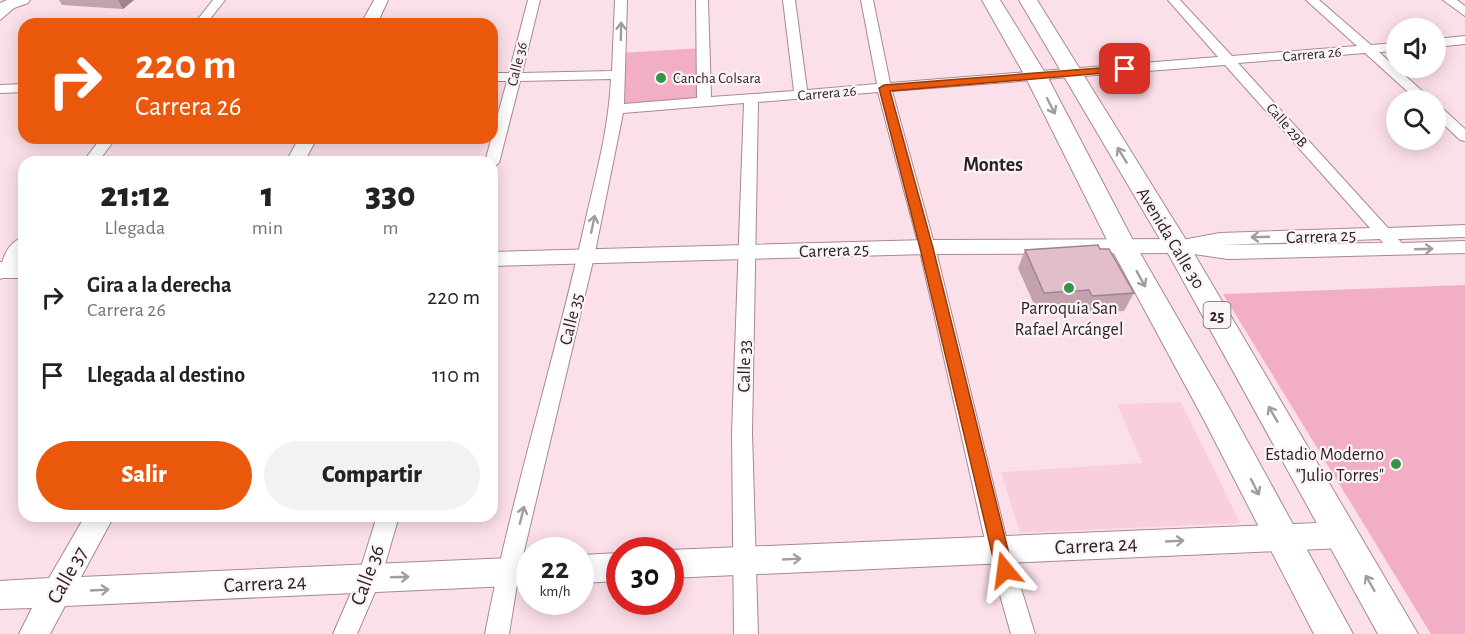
<!DOCTYPE html>
<html lang="es">
<meta charset="utf-8">
<style>
:root{--surface:#fff;--page:#f2f2f2;--text:#222;--muted:#767676;--accent:#ea580c}
body{margin:0;font-family:"Alegreya Sans",sans-serif;background:var(--page);color:var(--text);height:100vh;display:flex;flex-direction:column;font-size:22px;white-space:nowrap}
*{box-sizing:border-box;margin:0}
p{font-size:20px;color:var(--muted)}
.icon{flex:none;width:33px;height:33px;fill:none;stroke:currentColor;stroke-width:2;stroke-linecap:round;stroke-linejoin:round}
.map{position:relative;flex:1;overflow:hidden}
.drawer{position:absolute;left:18px;top:156px;width:480px;height:366px;display:flex;flex-direction:column;background:var(--surface);border-radius:18px;box-shadow:0 3px 15px #0003}
.drawer>*{flex:none}
.top-card{position:absolute;left:18px;top:18px;width:480px;height:126px;border-radius:18px;box-shadow:0 3px 15px #0003;background:#ea580c;color:#fff;overflow:hidden}
.fabs{position:absolute;left:1386px;top:18px;display:grid;gap:12px}
.fabs a{display:grid;place-items:center;width:60px;height:60px;border-radius:50%;background:var(--surface);box-shadow:0 3px 15px #0003;font-size:30px}
.speed{position:absolute;left:516px;top:537px;display:flex;gap:12px;font-size:30px;font-weight:700;text-align:center}
.speed>*{display:grid;place-content:center;width:78px;height:78px;border-radius:50%;background:var(--surface);box-shadow:0 3px 15px #0003;line-height:1}
.speed small{font-size:15px;font-weight:400}
.speed .limit{border:9px solid #d22;background:#fff;color:#111}
.pin{position:absolute;display:grid;place-items:center;width:51px;height:51px;color:#fff;margin:-26px;border-radius:12px;box-shadow:0 3px 9px #0006}
.me{position:absolute;width:66px;margin:-33px;rotate:344deg;stroke-linejoin:round;filter:drop-shadow(0 0 4px #0008)}
.turn{display:flex;align-items:center;gap:21px;height:126px;padding:0 18px;font-size:27px}
.turn .icon{width:78px;height:78px;stroke-width:2.5}
.turn b{display:block;font-size:42px;line-height:51px}
.eta{display:flex;justify-content:space-evenly;align-items:center;height:102px;text-align:center}
.eta b{font-size:36px;font-weight:800;line-height:42px}
.primary-button{display:flex;gap:12px;margin-top:auto;padding:12px 18px}
.primary-button a{flex:1;height:69px;border-radius:36px;background:var(--accent);color:#fff;font-size:24px;font-weight:800;line-height:69px;text-align:center}
.primary-button a+a{background:var(--page);color:var(--text)}
ul{padding:0;list-style:none}
li{display:flex;align-items:center;gap:18px;height:78px;padding:0 18px}
li div{flex:1}
li b{display:block;font-size:22px}
li em{font-style:normal}
.map>svg:first-child{display:block}
.built{fill:#facfdc}
.green{fill:#f1aec5}
.lines{fill:none;stroke-linecap:round;stroke-linejoin:round}
.minor-casing{stroke:#a88892;stroke-width:2}
.tertiary-casing{stroke:#a88892;stroke-width:2}
.secondary-casing{stroke:#a88892;stroke-width:2}
.trunk-casing{stroke:#a88892;stroke-width:2}
.minor{fill:#fff;fill-rule:evenodd}
.tertiary{fill:#fff;fill-rule:evenodd}
.secondary{fill:#fff;fill-rule:evenodd}
.trunk{fill:#fff;fill-rule:evenodd}
.wall{fill:#c2a3ad}
.shaded-wall{fill:#9e858d}
.building{fill:#e1bec9;stroke:#9e858d;stroke-width:1.5}
.oneway{stroke:#a19c9e}
.route{fill:#ea580c;stroke:#983908;stroke-width:1.5}
.poi-dot{fill:#349447;stroke:#fbf4f6;stroke-width:2}
.labels{text-anchor:middle;stroke-width:4.5;stroke-linejoin:round;paint-order:stroke}
.far-street-label{font-size:15px;fill:#2f2227;stroke:#fbf4f6}
.far-poi-label{font-size:15px;fill:#2f2227;stroke:#fbf4f6;text-anchor:start}
.shield{fill:#fbf4f6;stroke:#6c6165;stroke-width:1.5}
.shield-label{font-size:16px;font-weight:bold;fill:#2f2227}
.street-label{font-size:18px;fill:#2f2227;stroke:#fbf4f6}
.poi-label{font-size:18px;fill:#2f2227;stroke:#fbf4f6}
.neighbourhood-label{font-size:20px;font-weight:bold;fill:#2f2227;stroke:#fbf4f6}
.near-street-label{font-size:21px;fill:#2f2227;stroke:#fbf4f6}
</style>
<div class="map">
<svg width="1465" height="634" viewBox="0 0 1465 634">
<rect width="100%" height="100%" fill="#fce0e9"/>
<path class="built" d="M 1181,402 L 1240,523 L 1020,533 L 1001,472 L 1142,463 L 1117,404 Z"/>
<path class="green" d="M 702,48 L 704,102 L 617,109 L 620,53 Z
M 1465,285 L 1465,634 L 1431,634 L 1223,294 Z"/>
<g class="lines">
<defs>
<path id="minor" d="M 10,0 L 20,3 L 0,20 L 0,9 Z
M 213,0 L 225,0 L 206,24 L 194,24 Z
M 528,0 L 540,0 L 522,73 L 612,71 L 615,0 L 627,0 L 624,104 L 697,98 L 696,0 L 708,0 L 711,97 L 794,91 L 783,0 L 795,0 L 807,90 L 877,84 L 861,0 L 873,0 L 890,83 L 1218,57 L 1168,0 L 1180,0 L 1232,56 L 1357,46 L 1306,0 L 1319,0 L 1371,45 L 1396,43 L 1396,51 L 1379,52 L 1432,100 L 1417,100 L 1365,53 L 1238,63 L 1388,228 L 1465,225 L 1465,237 L 1398,239 L 1402,243 L 1465,241 L 1465,253 L 1228,259 L 1194,254 L 1187,250 L 1171,250 L 1169,246 L 1171,242 L 1220,233 L 1370,228 L 1225,65 L 892,91 L 935,247 L 1009,549 L 1035,634 L 1011,634 L 987,549 L 919,247 L 878,92 L 758,102 L 752,433 L 758,634 L 734,634 L 732,433 L 744,103 L 623,113 L 594,257 L 519,572 L 509,634 L 485,634 C 511,497 554,363 584,227 C 595,178 609,129 611,79 L 520,81 L 499,163 L 492,168 L 492,162 L 485,162 L 507,81 L 492,81 L 492,73 L 509,73 ZM 1380,239 L 1383,243 L 1216,245 L 1220,245 Z
M 1443,0 L 1457,0 L 1465,6 L 1465,16 Z
M 1465,36 L 1465,44 L 1436,47 L 1436,39 Z
M 24,84 L 24,92 L 0,93 L 0,85 Z
M 1436,106 L 1441,107 L 1465,129 L 1465,141 L 1460,140 L 1436,117 Z
M 101,138 L 116,138 L 98,162 L 83,162 Z
M 24,237 C 24,253 17,274 0,279 C 0,263 6,242 24,237 Z
M 377,516 L 399,516 L 381,578 L 357,634 L 333,634 L 358,577 Z"/>
<path id="tertiary" d="M 374,0 L 388,0 L 377,24 L 361,24 Z
M 299,138 L 317,138 L 304,162 L 286,162 Z
M 1177,239 L 1184,241 L 1187,246 L 1184,251 L 1177,253 L 927,254 L 492,266 L 492,252 L 927,240 Z
M 0,262 L 24,262 L 24,278 L 0,278 Z
M 85,516 L 114,516 L 81,577 L 530,557 L 530,585 L 65,606 L 50,634 L 19,634 L 32,608 L 0,609 L 0,581 L 49,578 Z
M 1342,522 L 1352,526 L 1356,535 L 1352,544 L 1342,548 L 670,578 L 670,550 Z
M 620,553 L 620,581 L 580,583 L 580,555 Z"/>
<path id="secondary" d="M 7,0 L 30,0 L 28,3 L 0,13 L 0,3 Z"/>
<path id="trunk" d="M 982,0 L 1000,0 L 1047,76 L 1136,246 L 1226,402 L 1353,634 L 1314,634 L 1204,420 L 1110,246 L 1025,76 Z
M 1019,0 L 1037,0 L 1186,240 L 1418,634 L 1378,634 L 1164,246 Z"/>
</defs>
<use href="#minor" class="minor-casing"/>
<use href="#tertiary" class="tertiary-casing"/>
<use href="#secondary" class="secondary-casing"/>
<use href="#trunk" class="trunk-casing"/>
<use href="#minor" class="minor"/>
<use href="#tertiary" class="tertiary"/>
<use href="#secondary" class="secondary"/>
<use href="#trunk" class="trunk"/>
</g>
<path class="wall" d="M 59,0 L 134,0 L 123,9 L 62,5 Z
M 1100,249 L 1134,293 L 1124,311 L 1083,313 L 1080,308 L 1037,311 L 1018,268 L 1025,250 Z"/>
<path class="shaded-wall" d="M 118,0 L 134,0 L 123,9 Z"/>
<path class="building" d="M 1098,245 L 1100,249 L 1109,249 L 1134,293 L 1092,296 L 1089,290 L 1044,293 L 1025,250 Z"/>
<defs><path id="oneway-shaft" d="M-6 0H5M1.5-3L5.5 0L1.5 3" fill="none" stroke-width="1.6" stroke-linecap="round" stroke-linejoin="round" transform="scale(1.5)"/></defs>
<g class="oneway">
<use href="#oneway-shaft" transform="translate(621 31) rotate(-89)"/>
<use href="#oneway-shaft" transform="translate(1051 106) rotate(63)"/>
<use href="#oneway-shaft" transform="translate(1122 155) rotate(-121)"/>
<use href="#oneway-shaft" transform="translate(593 224) rotate(-78)"/>
<use href="#oneway-shaft" transform="translate(1260 237) rotate(178)"/>
<use href="#oneway-shaft" transform="translate(1424 249) rotate(-2)"/>
<use href="#oneway-shaft" transform="translate(1141 279) rotate(61)"/>
<use href="#oneway-shaft" transform="translate(1273 414) rotate(-120)"/>
<use href="#oneway-shaft" transform="translate(1255 487) rotate(63)"/>
<use href="#oneway-shaft" transform="translate(522 515) rotate(-76)"/>
<use href="#oneway-shaft" transform="translate(1175 541) rotate(-3)"/>
<use href="#oneway-shaft" transform="translate(792 559) rotate(-3)"/>
<use href="#oneway-shaft" transform="translate(400 577) rotate(-2)"/>
<use href="#oneway-shaft" transform="translate(1370 583) rotate(-120)"/>
<use href="#oneway-shaft" transform="translate(100 590) rotate(-3)"/>
</g>
<path class="route" d="M 1125,66 L 1130,69 L 1128,71 L 890,91 L 933,248 L 1013,570 L 1011,576 L 1005,579 L 998,576 L 996,570 L 920,248 L 879,88 L 884,85 Z"/>
<g class="poi-dot">
<circle cx="661" cy="78" r="6"/>
<circle cx="1069" cy="288" r="6"/>
<circle cx="1396" cy="464" r="6"/>
</g>
<g class="labels">
<g class="far-street-label">
<text transform="translate(1312 54) rotate(-5)" y="5">Carrera 26</text>
<text transform="translate(517 64) rotate(-76)" y="5">Calle 36</text>
<text transform="translate(827 93) rotate(-5)" y="5">Carrera 26</text>
<text transform="translate(1287 125) rotate(48)" y="5">Calle 29B</text>
</g>
<g class="far-poi-label">
<text x="673" y="83">Cancha Colsara</text>
</g>
<rect class="shield" x="1203.5" y="302" width="27" height="26" rx="4.5"/>
<g class="shield-label">
<text x="1217" y="321">25</text>
</g>
<g class="street-label">
<text transform="translate(1321 236) rotate(-2)" y="6">Carrera 25</text>
<text transform="translate(1171 238) rotate(59)" y="6">Avenida Calle 30</text>
<text transform="translate(834 250) rotate(-2)" y="6">Carrera 25</text>
<text transform="translate(571 319) rotate(-76)" y="6">Calle 35</text>
<text transform="translate(744 366) rotate(-89)" y="6">Calle 33</text>
</g>
<g class="poi-label">
<text x="1069" y="314">Parroquia San<tspan x="1069" dy="21">Rafael Arcángel</tspan></text>
<text x="1384" y="460" text-anchor="end">Estadio Moderno<tspan x="1384" dy="21">"Julio Torres"</tspan></text>
</g>
<g class="neighbourhood-label">
<text x="993" y="171">Montes</text>
</g>
<g class="near-street-label">
<text transform="translate(1096 545) rotate(-3)" y="7">Carrera 24</text>
<text transform="translate(67 575) rotate(-61)" y="7">Calle 37</text>
<text transform="translate(367 575) rotate(-70)" y="7">Calle 36</text>
<text transform="translate(265 583) rotate(-3)" y="7">Carrera 24</text>
</g>
</g>
</svg>
<div class="fabs">
<a><svg class="icon" aria-label="sound" viewBox="0 0 24 24"><path d="M4 9h4l5-4v14l-5-4H4zM17 9q2 3 0 6"/></svg></a>
<a><svg class="icon" aria-label="search" viewBox="0 0 24 24"><circle cx="10" cy="10" r="6"/><path d="M15 15l6 6"/></svg></a>
</div>
<div class="speed"><div>22<small>km/h</small></div><div class="limit">30</div></div>
<div class="pin" style="left:1125px;top:69px;background:#d93025"><svg class="icon" aria-label="arrive" viewBox="0 0 24 24"><path d="M6 21V4h12l-3 4 3 4H6"/></svg></div>
<svg class="me" style="left:1005px;top:570px" viewBox="-20 -20 40 40"><path d="M0-17L14 15 0 8-14 15z" fill="#ea580c" stroke="#fff" stroke-width="4"/></svg>
<div class="top-card">
<div class="turn"><svg class="icon" aria-label="right" viewBox="0 0 24 24"><path d="M7 20v-9h11M14 6l5 5-5 5"/></svg><div><b>220 m</b>Carrera 26</div></div>
</div>
<section class="drawer">
<div class="eta">
<div><b>21:12</b><p>Llegada</p></div>
<div><b>1</b><p>min</p></div>
<div><b>330</b><p>m</p></div>
</div>
<ul>
<li><svg class="icon" aria-label="right" viewBox="0 0 24 24"><path d="M7 20v-9h11M14 6l5 5-5 5"/></svg><div><b>Gira a la derecha</b><p>Carrera 26</p></div><em>220 m</em></li>
<li><svg class="icon" aria-label="arrive" viewBox="0 0 24 24"><path d="M6 21V4h12l-3 4 3 4H6"/></svg><div><b>Llegada al destino</b></div><em>110 m</em></li>
</ul>
<div class="primary-button"><a>Salir</a><a>Compartir</a></div>
</section>
</div>
